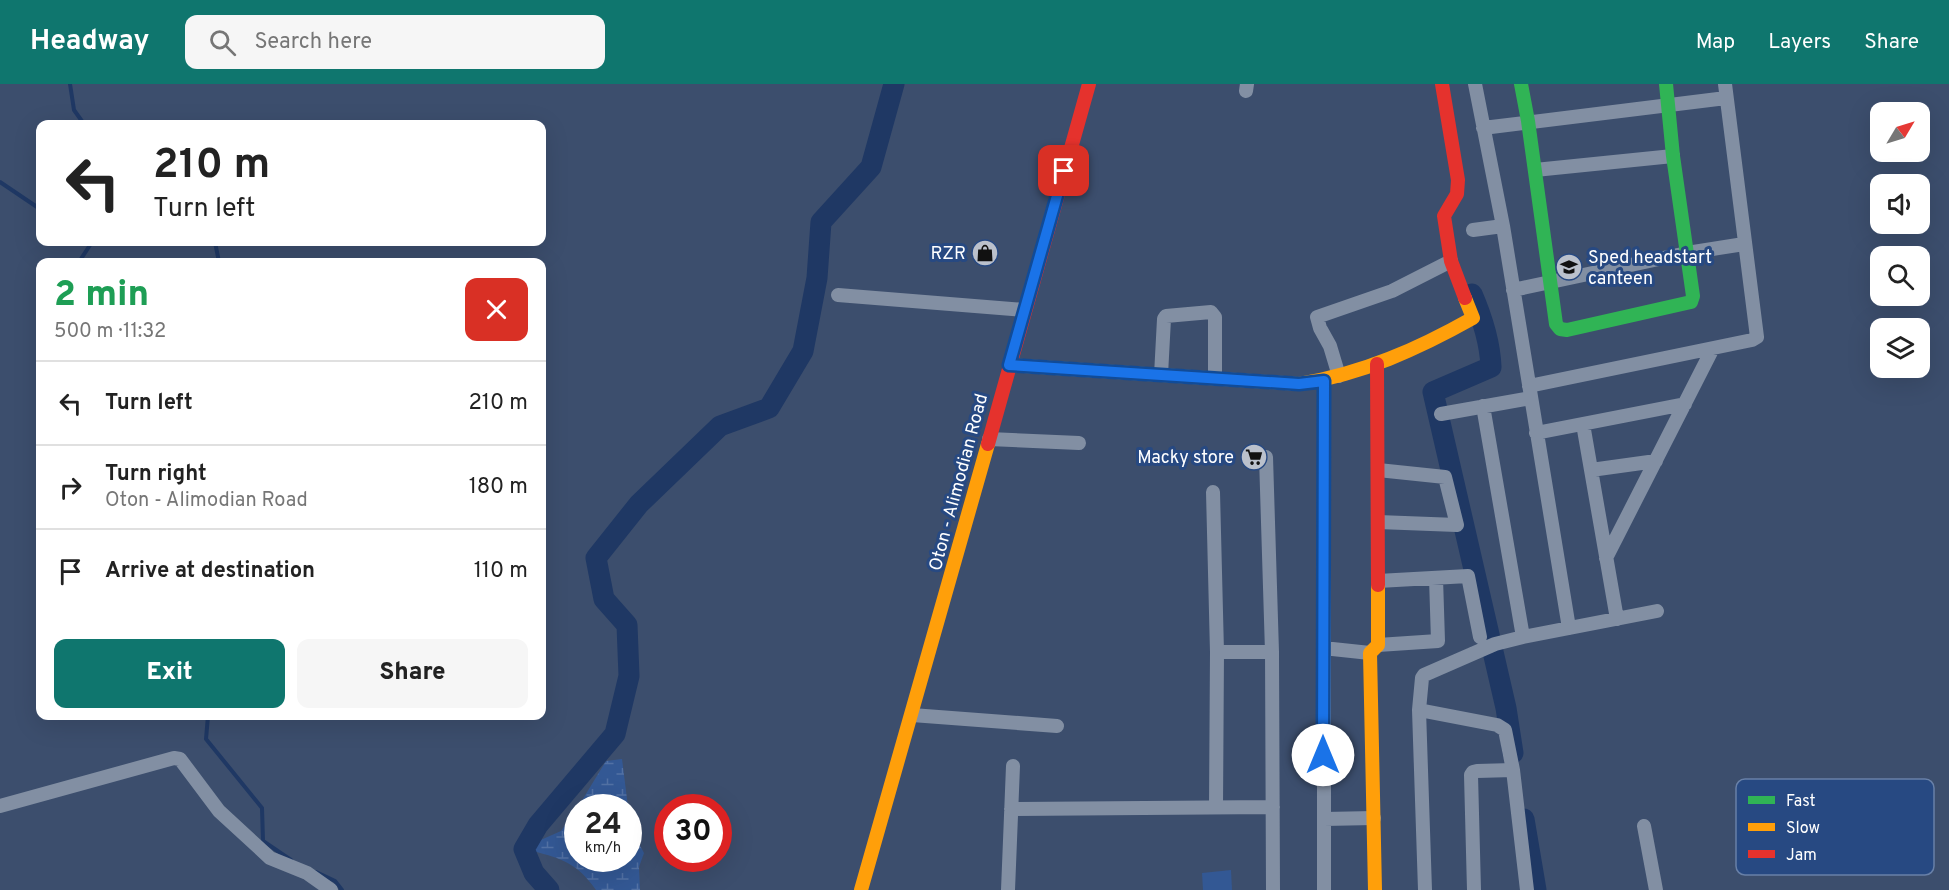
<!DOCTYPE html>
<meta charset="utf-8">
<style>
:root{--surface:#fff;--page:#f6f6f6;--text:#222;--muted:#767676;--line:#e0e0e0;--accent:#0f766e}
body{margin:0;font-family:Overpass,sans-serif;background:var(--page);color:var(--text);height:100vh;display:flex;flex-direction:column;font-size:22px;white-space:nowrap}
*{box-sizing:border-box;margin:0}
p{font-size:20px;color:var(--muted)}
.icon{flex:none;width:33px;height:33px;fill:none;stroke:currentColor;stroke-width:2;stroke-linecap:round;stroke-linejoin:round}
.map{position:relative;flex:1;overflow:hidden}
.details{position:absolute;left:36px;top:174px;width:510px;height:462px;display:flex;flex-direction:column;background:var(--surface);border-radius:12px;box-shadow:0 6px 24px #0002}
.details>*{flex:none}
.banner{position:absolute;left:36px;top:36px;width:510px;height:126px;border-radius:12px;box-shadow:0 6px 24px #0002;background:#fff;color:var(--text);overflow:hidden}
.needle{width:39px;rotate:52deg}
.buttons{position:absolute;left:1870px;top:18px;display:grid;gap:12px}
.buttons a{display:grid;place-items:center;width:60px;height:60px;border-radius:12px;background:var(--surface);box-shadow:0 6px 24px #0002;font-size:30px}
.speed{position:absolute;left:564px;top:710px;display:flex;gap:12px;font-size:30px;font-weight:700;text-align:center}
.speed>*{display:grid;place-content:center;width:78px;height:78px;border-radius:50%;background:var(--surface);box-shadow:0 6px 24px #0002;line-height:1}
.speed small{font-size:15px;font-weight:400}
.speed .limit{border:9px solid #d22;background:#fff;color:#111}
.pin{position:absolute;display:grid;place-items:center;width:51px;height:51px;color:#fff;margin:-26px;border-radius:12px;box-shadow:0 3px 9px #0006}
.me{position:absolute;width:66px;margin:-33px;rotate:0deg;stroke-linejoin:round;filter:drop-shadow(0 0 4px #0008)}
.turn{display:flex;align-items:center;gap:21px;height:126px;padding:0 18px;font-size:27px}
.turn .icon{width:78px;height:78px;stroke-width:2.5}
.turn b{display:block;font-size:42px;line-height:51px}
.round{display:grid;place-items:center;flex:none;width:63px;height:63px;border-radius:12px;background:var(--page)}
.overview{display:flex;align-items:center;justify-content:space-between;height:102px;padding:0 18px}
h1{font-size:36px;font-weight:800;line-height:45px;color:#1e9e55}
.cta{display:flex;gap:12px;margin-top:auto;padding:12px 18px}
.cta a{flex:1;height:69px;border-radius:12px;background:var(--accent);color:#fff;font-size:24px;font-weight:800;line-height:69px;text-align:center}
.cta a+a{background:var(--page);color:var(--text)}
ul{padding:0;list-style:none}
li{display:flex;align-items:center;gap:18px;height:84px;padding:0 18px;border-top:2px solid var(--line)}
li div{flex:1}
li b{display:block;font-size:22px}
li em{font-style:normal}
header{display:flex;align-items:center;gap:36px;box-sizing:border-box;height:84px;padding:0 30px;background:var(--accent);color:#fff}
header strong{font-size:28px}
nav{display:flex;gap:33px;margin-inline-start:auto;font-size:21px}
.search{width:420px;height:54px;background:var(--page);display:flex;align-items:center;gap:15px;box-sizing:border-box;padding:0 21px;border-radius:12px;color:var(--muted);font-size:22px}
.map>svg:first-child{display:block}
.wetland{fill:url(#wetland-marsh)}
.pitch{fill:#335894}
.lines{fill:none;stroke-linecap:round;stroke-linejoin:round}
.stream{stroke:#1f3864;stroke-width:4}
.river{stroke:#1f3864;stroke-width:21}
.street{stroke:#828fa3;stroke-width:14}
.fast{stroke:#30b455;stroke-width:14}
.slow{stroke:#ff9f0a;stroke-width:14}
.jam{stroke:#e5322d;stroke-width:14}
.route-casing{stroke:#114b97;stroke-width:15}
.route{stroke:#1a73e8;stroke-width:10}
.labels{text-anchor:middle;stroke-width:6;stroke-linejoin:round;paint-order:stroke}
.poi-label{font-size:18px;fill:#fff;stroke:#274982;text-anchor:end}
.street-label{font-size:18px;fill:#fff;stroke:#274982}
.key{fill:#274982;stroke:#6880a8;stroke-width:1.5}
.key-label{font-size:16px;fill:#fff}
</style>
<header>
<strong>Headway</strong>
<div class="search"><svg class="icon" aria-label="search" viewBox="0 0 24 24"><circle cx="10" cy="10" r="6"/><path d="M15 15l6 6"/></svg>Search here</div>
<nav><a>Map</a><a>Layers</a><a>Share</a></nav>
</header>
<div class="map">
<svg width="1949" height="806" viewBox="0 0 1949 806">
<defs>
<pattern id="wetland-marsh" width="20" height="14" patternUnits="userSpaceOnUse" patternTransform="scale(1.5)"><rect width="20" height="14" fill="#335894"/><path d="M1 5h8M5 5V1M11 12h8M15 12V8" fill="none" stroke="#5271a4"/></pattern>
</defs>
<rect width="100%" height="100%" fill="#3c4e6d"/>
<path class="wetland" d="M 622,675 L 628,723 L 578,723 L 606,677 Z
M 577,724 L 578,774 L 628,774 L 629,728 L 630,743 L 644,769 L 639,783 L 640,806 L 596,806 C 578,780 563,775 533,767 L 534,759 L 561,747 Z"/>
<path class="pitch" d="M 1231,786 L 1232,806 L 1203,806 L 1202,789 Z"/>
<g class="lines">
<path class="stream" d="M 70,0 L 74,26 L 84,40
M 0,98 L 40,125
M 215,158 L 219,178
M 79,178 L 92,158
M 208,632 L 206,655 L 262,724 L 263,757 L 291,776
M 316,788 L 335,797 L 342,806"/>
<path class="river" d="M 1472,210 C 1482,233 1490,258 1491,283 L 1433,308 L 1506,624 L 1513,669
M 1524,735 L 1536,806
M 549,806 L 534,789 L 524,765 L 538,741 L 615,650 L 629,592 L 627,541 L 604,515 L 596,474 L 639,420 L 720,342 L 769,324 L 803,267 L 817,194 L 821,138 L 871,83 L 894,0"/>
<path class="street" d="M 1475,0 L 1503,142 L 1569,544
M 1246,7 L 1247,0
M 1483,44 L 1726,14
M 1535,86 L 1673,72
M 1473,146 L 1503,142
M 1513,206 L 1687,169 L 1744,160
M 838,211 L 1025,226
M 1161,291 L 1164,235 L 1166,232 L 1211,228 L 1215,233 L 1215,294
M 1339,292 L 1330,262 L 1320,244 L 1317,233 L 1392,207 L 1451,177
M 1324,297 L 1324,806
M 1529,302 L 1752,256 L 1757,253 L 1725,0
M 1483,322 L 1523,553
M 1441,330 L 1531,314
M 1583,340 L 1617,535
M 1536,349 L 1685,320
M 989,355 L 1079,359
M 1266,373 L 1272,568 L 1273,806
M 1378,386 L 1445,393 L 1457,441 L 1378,438
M 1591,386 L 1656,377
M 1213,408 L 1217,568 L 1216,723
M 1606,474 L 1712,266
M 1378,497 L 1468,492 L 1480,553
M 1378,561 L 1438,557 L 1436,494
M 1323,564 L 1370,569
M 1217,568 L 1272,568
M 1419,626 L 1497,641 L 1505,646 L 1513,686 L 1527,806
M 912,631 L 1057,642
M 0,722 L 174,674 L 180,675 L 219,727 L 270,774 L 307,789 L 331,806
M 1011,725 L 1273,723
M 1324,735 L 1374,734
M 1644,742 L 1656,806
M 1008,806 L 1013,682
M 1425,806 L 1419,626 L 1422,594 L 1424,591 L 1495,560 L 1523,553 L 1657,527
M 1474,806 L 1471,691 L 1473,688 L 1477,687 L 1513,686"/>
<path class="fast" d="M 1521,0 L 1528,37 L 1556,240 L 1560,245 L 1567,246 L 1691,218 L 1693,212 L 1673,72 L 1666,0"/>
<path class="slow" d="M 1009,281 L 1299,300 C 1362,290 1418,265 1473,234 L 1465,214
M 861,806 L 988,360
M 1375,806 L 1370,569 L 1378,561 L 1378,501"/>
<path class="jam" d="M 1442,0 L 1458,96 L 1457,110 L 1444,132 L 1451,177 L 1465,214
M 1377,280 L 1378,501
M 988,360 L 1089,0"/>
</g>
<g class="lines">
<defs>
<path id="route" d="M 1064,87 L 1009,281 L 1299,300 L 1324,297 L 1323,671"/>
</defs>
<use href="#route" class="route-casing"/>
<use href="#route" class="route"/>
</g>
<defs>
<symbol id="shop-disc" viewBox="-11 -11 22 22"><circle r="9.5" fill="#bbc1cc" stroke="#274982"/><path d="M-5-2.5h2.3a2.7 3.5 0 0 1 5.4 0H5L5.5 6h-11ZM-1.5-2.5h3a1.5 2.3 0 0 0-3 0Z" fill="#111"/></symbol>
<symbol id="school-disc" viewBox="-11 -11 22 22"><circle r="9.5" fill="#bbc1cc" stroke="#274982"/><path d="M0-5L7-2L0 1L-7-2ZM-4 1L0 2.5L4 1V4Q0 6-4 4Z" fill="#111"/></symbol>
<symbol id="supermarket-disc" viewBox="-11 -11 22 22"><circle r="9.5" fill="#bbc1cc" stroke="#274982"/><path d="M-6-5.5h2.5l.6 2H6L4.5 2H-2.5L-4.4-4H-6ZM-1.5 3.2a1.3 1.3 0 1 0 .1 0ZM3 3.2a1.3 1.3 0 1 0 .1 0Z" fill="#111"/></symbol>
</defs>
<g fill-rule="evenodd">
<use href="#shop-disc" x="970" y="154" width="30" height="30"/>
<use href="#school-disc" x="1554" y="168" width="30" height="30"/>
<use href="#supermarket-disc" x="1239" y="358" width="30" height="30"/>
</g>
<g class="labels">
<g class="poi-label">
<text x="966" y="175">RZR</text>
<text x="1588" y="179" text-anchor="start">Sped headstart<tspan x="1588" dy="21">canteen</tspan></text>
<text x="1234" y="379">Macky store</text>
</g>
<g class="street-label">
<text transform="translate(958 398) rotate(-75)" y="6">Oton - Alimodian Road</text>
</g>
</g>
<rect x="1736" y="695" width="198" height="96" rx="9" class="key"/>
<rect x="1748" y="712" width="27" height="8" fill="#30b455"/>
<rect x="1748" y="739" width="27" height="8" fill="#ff9f0a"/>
<rect x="1748" y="766" width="27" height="8" fill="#e5322d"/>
<g class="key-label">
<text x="1786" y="722">Fast</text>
<text x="1786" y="749">Slow</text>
<text x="1786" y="776">Jam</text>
</g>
</svg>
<div class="buttons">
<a><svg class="needle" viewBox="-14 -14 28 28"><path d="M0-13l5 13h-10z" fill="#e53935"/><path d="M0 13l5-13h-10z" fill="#767676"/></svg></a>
<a><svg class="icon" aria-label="sound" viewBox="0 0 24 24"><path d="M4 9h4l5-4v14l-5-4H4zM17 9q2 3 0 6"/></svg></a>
<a><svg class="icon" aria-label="search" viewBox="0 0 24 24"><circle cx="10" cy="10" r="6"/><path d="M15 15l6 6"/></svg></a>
<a><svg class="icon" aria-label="layers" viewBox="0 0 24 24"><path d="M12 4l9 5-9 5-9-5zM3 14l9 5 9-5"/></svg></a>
</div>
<div class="speed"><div>24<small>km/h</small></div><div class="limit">30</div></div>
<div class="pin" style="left:1064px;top:87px;background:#d93025"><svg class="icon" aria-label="arrive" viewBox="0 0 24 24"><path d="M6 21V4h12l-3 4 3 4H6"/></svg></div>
<svg class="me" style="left:1323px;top:671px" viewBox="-20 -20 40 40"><circle r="19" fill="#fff"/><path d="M0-13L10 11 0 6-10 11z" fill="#1a73e8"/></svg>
<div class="banner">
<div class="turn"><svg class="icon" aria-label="left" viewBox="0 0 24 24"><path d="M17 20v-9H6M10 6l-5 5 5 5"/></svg><div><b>210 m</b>Turn left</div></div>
</div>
<section class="details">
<div class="overview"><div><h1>2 min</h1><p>500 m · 11:32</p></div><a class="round" style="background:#d93025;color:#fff"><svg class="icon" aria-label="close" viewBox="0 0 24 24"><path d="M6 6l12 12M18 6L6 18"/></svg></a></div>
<ul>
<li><svg class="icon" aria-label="left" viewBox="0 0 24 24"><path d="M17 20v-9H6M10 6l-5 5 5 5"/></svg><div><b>Turn left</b></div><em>210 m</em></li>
<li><svg class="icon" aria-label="right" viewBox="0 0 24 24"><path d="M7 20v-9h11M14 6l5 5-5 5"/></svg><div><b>Turn right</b><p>Oton - Alimodian Road</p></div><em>180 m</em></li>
<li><svg class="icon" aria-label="arrive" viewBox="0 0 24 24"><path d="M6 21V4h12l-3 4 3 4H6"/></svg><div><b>Arrive at destination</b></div><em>110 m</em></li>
</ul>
<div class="cta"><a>Exit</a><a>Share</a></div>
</section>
</div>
